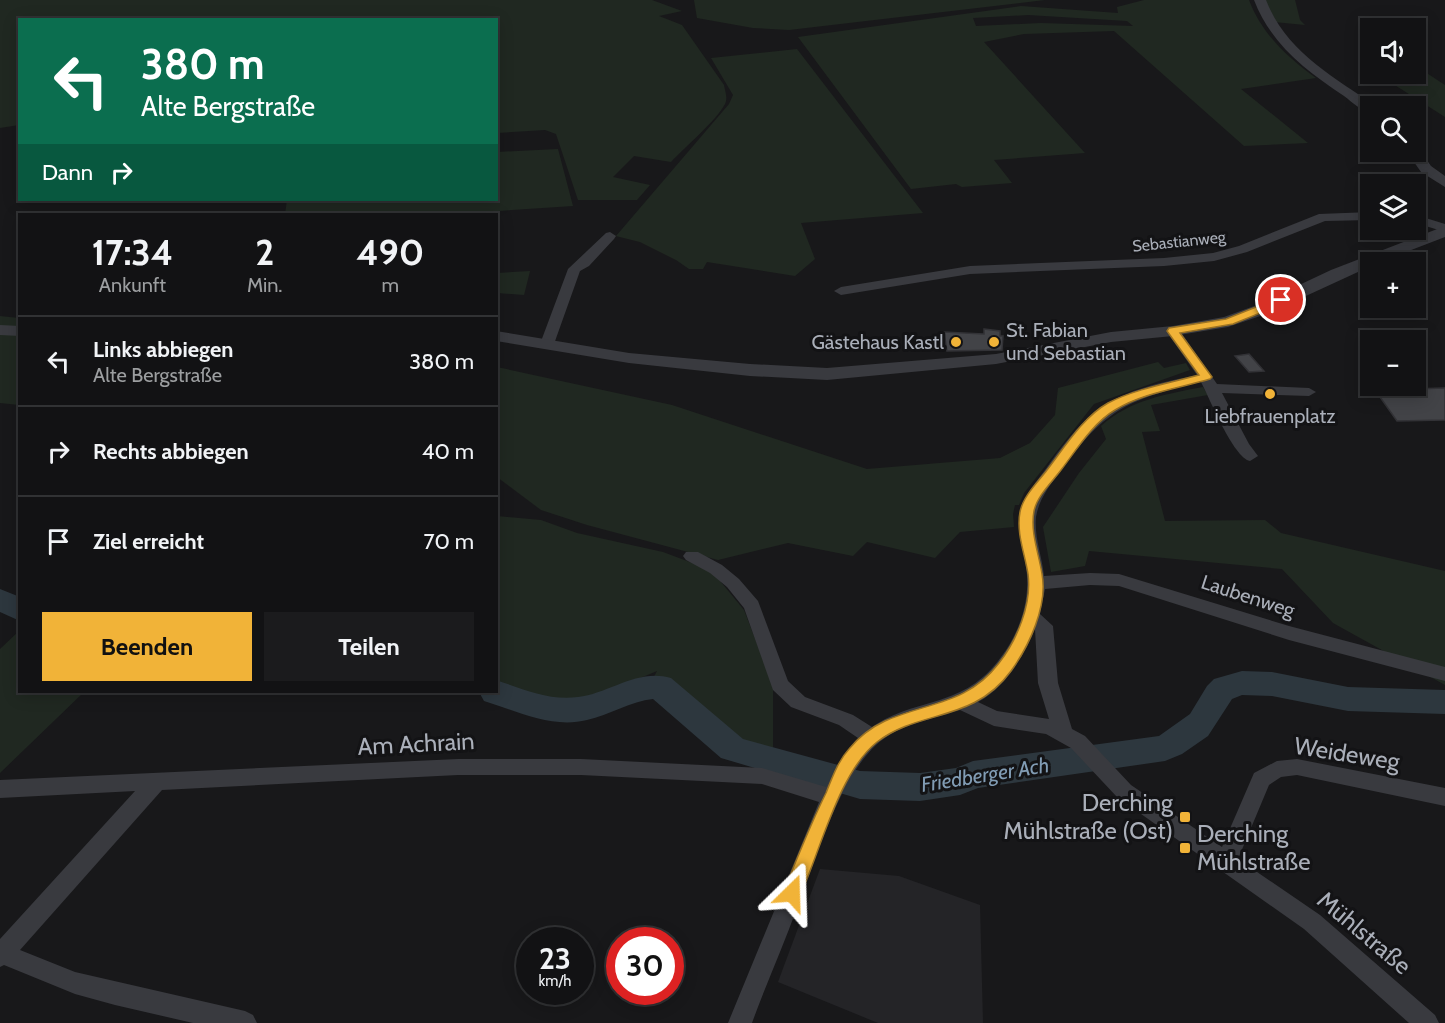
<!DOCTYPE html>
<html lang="de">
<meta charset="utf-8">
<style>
:root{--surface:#121214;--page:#1b1b1d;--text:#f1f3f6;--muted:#9c9ea0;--line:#313234;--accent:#f1b338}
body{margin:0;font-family:Cabin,sans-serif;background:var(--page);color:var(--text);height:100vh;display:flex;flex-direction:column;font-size:22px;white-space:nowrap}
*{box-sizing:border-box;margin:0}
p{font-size:20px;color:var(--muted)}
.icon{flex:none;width:33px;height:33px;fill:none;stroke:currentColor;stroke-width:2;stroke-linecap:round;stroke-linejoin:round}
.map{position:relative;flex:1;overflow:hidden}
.panel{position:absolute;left:18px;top:213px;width:480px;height:480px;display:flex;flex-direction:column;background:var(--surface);border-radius:0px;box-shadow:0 3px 15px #0003,0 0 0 2px var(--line)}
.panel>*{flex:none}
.hud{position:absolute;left:18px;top:18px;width:480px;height:183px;border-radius:0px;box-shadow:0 3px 15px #0003,0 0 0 2px var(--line);background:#0b6e4f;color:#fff;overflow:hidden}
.tools{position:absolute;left:1360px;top:18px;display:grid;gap:12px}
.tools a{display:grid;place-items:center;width:66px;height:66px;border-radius:0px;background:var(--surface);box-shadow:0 3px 15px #0003,0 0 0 2px var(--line);font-size:30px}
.speed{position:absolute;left:516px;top:927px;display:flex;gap:12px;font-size:30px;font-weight:700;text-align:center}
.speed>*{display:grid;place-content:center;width:78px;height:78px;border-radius:50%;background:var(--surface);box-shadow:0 3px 15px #0003,0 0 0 2px var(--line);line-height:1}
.speed small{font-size:15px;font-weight:400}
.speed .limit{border:9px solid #d22;background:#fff;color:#111}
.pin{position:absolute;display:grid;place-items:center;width:51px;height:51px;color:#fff;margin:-26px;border:3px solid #fff;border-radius:50%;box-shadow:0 2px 6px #0007}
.me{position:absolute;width:66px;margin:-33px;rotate:22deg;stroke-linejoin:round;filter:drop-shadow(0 0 4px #0008)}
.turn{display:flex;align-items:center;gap:21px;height:126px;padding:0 24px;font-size:27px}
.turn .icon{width:78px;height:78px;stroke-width:2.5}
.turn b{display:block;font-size:42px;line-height:51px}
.then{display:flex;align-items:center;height:57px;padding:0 24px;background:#0003;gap:12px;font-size:22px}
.eta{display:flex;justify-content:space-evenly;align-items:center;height:102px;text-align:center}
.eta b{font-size:36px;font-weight:700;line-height:42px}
.primary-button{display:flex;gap:12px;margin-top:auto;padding:12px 24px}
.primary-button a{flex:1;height:69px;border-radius:0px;background:var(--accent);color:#111;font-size:24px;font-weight:700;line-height:69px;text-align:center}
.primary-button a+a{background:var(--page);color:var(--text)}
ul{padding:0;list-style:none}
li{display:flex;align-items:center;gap:18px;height:90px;padding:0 24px;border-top:2px solid var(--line)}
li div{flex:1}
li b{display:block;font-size:22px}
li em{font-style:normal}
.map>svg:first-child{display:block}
.built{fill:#242427}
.green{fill:#202821;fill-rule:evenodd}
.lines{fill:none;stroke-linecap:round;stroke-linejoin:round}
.river{fill:#2d373e;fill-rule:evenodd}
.building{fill:#424347;stroke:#323236;stroke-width:1.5}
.minor{fill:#393a3f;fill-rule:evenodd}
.tertiary{fill:#393a3f;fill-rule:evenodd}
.route{fill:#f1b338;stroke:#9d7424;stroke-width:1.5}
.poi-dot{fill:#f1b338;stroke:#131315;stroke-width:2}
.labels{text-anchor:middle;stroke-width:6;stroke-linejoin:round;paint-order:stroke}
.far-street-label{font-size:16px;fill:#aaafb9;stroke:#131315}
.poi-label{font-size:20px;fill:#aaafb9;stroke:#131315;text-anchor:start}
.street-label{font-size:20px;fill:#aaafb9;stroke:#131315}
.water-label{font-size:21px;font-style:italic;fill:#819cb4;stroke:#131315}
.near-street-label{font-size:24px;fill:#aaafb9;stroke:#131315}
.near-poi-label{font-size:24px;fill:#aaafb9;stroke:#131315;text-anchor:end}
</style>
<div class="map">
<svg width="1445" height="1023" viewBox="0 0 1445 1023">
<rect width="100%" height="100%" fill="#18181a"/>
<path class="built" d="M 820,869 L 899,876 L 980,905 L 983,1023 L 878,1023 L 778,982 Z"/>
<path class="green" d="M 0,0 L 652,0 L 682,11 L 659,16 L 682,25 L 724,85 C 725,91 728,98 725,104 C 716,121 685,147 671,162 L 634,156 L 613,177 L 650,185 L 637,200 L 578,200 L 556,134 L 545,130 L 497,133 L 496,20 L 20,20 L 19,125 L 0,128 Z
M 694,0 L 1045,0 L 789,30 L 753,28 L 697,18 Z
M 1144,0 L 1249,0 C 1262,34 1287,57 1316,78 L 1241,89 L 1308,143 L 1244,146 L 1114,31 L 1024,34 L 984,42 L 1085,153 L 994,160 L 1012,183 L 962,187 L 956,184 L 911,189 L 798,37 L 1021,6 L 1118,13 L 1117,7 ZM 1028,15 L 1127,21 L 1133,26 L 1041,23 L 976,26 L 973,18 Z
M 1265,0 L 1295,0 L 1300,20 L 1305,25 L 1274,22 Z
M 797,49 L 923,213 L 801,223 L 815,259 L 795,276 L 707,262 L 703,269 L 689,269 L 676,260 L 640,242 L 616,236 L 729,104 L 733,95 L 711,58 Z
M 1422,70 L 1445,85 L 1445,117 L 1379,75 L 1416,74 L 1416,71 Z
M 558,149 L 573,206 L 453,214 L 285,214 L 287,200 L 496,200 L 497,152 Z
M 530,271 L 524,295 L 497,293 L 497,273 Z
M 0,316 L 19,318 L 19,405 L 0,403 Z
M 1158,362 L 1164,368 L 1186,363 L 1190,370 L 1094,404 L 1024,493 L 1019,505 L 1015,505 L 1013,514 L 1014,527 L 960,532 L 935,558 L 867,542 L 853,556 L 788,543 L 718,560 L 587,525 L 541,510 L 497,477 L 497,367 L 672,405 L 867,469 L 1000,458 L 1030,443 L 1055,415 L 1058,388 Z
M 1203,387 L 1208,395 L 1151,405 L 1160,431 L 1142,432 L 1165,521 L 1265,520 L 1281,533 L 1445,571 L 1445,685 L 1333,623 L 1282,569 L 1089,551 L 1085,566 L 1051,572 L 1043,527 L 1079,473 L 1106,439 L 1101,426 C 1130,400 1166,394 1203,387 Z
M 497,516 L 541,520 L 577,533 L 663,552 L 711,570 L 744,610 L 773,685 L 773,769 L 727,754 L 688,723 L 663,699 L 645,695 L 657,671 L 573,706 L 538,704 L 497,689 Z
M 19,631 L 20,692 L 84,692 L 0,773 L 0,649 Z"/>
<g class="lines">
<path class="river" d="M 0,589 L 20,597 L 20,621 L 0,612 Z
M 1242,671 L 1272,672 L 1348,687 L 1445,690 L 1445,714 L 1348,711 L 1272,696 L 1242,695 L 1232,699 L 1208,736 L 1182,754 L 1165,761 L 978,788 L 960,795 L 920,801 L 860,799 L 721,758 L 653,699 C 631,701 609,715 587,720 C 552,729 517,711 484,701 L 479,692 L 496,692 L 496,680 C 523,689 549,701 578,697 C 610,693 638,668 671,678 L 743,739 L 860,771 L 920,773 L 956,768 L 973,761 L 1159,736 L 1190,714 L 1207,686 L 1214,679 Z"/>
</g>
<path class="building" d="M 984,329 L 1000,331 L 1000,336 L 1003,336 L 1002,350 L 947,351 L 944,332 L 984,334 Z
M 1249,354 L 1264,371 L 1249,372 L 1235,356 Z
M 1445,388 L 1445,420 L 1397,421 L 1375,390 Z"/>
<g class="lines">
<path class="minor" d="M 1371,212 L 1371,220 L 1325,221 L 1247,252 L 1214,261 L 1164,266 L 970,274 L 841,295 L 834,291 L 841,287 L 970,266 L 1164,258 L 1213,253 L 1239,246 L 1319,214 Z
M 1416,215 L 1445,224 L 1445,232 L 1416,223 Z
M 610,232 L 616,236 L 614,239 L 589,266 L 580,271 L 554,344 L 547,348 L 542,347 L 540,344 L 568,269 L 606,233 Z
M 1173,327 L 1178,328 L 1217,384 L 1309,388 L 1316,392 L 1309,396 L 1222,393 L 1249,444 L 1258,456 L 1250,461 C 1233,457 1210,399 1201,382 C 1130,399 1106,408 1062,469 C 1051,484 1039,498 1036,517 C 1034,537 1042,556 1044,576 L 1090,573 L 1119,574 L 1289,626 L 1445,667 L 1445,681 L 1289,640 L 1119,586 L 1090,585 L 1045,589 L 1040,614 L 1053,626 L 1058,683 L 1072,729 L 1085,736 L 1131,785 L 1222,847 L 1254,773 L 1277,761 L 1297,759 L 1445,788 L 1445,806 L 1297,775 L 1281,777 L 1269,785 L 1238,859 L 1320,915 L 1435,1015 L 1439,1023 L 1409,1023 L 1304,929 L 1117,797 L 1071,748 L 1046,734 L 994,726 L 960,710 C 931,720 899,724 876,745 C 837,782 817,858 797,908 C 783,947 766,984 752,1023 L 728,1023 L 819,802 L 762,784 L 581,775 L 458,775 L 162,790 L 20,950 L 75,972 L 245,1011 L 253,1015 L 257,1023 L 193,1023 L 115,1005 L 75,994 L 4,965 L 0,967 L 0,939 L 135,791 L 0,798 L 0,780 L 458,759 L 581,759 L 762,768 L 826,787 L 837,767 L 858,738 L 839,725 L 791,707 L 773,690 L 744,608 L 727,587 L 710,573 L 686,560 L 683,556 L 686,552 L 698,552 L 722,565 L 739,579 L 758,601 L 788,681 L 805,697 L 853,715 L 872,727 C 918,696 964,709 1001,657 C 1020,632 1031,599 1026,567 C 1024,552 1019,537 1019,522 C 1020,501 1033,486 1045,470 C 1060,449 1077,425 1099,409 C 1126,389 1164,382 1197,375 L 1166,331 ZM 1035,629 L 1038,683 L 1049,719 L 997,711 L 978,702 C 1006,687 1023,657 1035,629 Z"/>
<path class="tertiary" d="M 1254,0 L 1266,0 C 1286,51 1332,76 1376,106 L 1371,106 L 1371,113 C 1361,111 1352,102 1344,96 C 1305,70 1271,44 1254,0 Z
M 1416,148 L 1419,149 L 1431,166 L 1445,176 L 1445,187 L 1421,172 L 1407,152 L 1416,152 Z
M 1445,226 L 1445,237 L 1380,262 L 1371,262 L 1371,266 L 1269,313 L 1228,327 L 1173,336 L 1111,342 L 996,364 L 827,380 L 750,376 L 629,363 L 496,341 L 496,331 L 629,353 L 750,364 L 827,368 L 996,354 L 1111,332 L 1173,326 L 1224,317 L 1257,305 L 1331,270 Z
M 0,325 L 20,326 L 20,336 L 0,335 Z"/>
</g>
<path class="route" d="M 1281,297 L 1287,300 L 1285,303 L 1233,324 L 1180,333 L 1212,377 L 1210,379 C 1180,388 1142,393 1115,410 C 1093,423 1077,449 1061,470 C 1052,482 1037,496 1034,511 C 1030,532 1039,554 1042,574 C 1048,606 1029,646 1011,671 C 973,723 920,709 877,742 C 838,773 820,853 799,898 L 792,901 L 786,898 L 783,893 C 797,859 810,825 826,793 C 832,778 838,761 849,749 C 858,738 872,727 885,721 C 928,702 968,704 999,663 C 1017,640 1032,604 1028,574 C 1025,554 1016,533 1020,512 C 1023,496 1038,482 1047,470 C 1064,448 1083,417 1108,403 C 1135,389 1169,383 1199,375 L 1167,331 L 1169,328 L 1226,319 Z"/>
<g class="poi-dot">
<circle cx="956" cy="342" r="6"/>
<circle cx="994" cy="342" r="6"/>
<circle cx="1270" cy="394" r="6"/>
<rect x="1179" y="811" width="12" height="12" rx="3"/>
<rect x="1179" y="842" width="12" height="12" rx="3"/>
</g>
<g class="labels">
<g class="far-street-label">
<text transform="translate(1179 241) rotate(-6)" y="6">Sebastianweg</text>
</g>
<g class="poi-label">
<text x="1006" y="337">St. Fabian<tspan x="1006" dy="23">und Sebastian</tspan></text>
<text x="944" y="349" text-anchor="end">Gästehaus Kastl</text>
<text x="1270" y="423" text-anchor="middle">Liebfrauenplatz</text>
</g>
<g class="street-label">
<text transform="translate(1248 596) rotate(18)" y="7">Laubenweg</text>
</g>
<g class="water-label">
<text transform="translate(985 775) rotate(-9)" y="7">Friedberger Ach</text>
</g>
<g class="near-street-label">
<text transform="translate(416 744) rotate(-3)" y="8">Am Achrain</text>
<text transform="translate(1347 754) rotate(9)" y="8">Weideweg</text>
<text transform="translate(1364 933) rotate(40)" y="8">Mühlstraße</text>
</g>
<g class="near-poi-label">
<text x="1173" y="811">Derching<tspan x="1173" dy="28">Mühlstraße (Ost)</tspan></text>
<text x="1197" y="842" text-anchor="start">Derching<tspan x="1197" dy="28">Mühlstraße</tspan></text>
</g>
</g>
</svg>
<div class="tools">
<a><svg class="icon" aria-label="sound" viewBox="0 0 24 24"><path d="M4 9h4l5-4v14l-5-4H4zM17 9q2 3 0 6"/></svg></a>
<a><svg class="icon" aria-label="search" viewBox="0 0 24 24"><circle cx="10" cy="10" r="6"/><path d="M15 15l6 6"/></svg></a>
<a><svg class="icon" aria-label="layers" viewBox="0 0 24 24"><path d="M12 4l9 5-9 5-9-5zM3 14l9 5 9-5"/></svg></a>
<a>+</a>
<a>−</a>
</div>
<div class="speed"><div>23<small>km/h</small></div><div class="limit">30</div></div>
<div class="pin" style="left:1281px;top:300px;background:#d93025"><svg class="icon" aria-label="arrive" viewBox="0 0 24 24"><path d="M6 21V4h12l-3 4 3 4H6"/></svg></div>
<svg class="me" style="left:792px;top:893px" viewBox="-20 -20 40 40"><path d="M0-17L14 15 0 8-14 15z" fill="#f1b338" stroke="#fff" stroke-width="4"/></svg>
<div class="hud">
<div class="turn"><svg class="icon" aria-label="left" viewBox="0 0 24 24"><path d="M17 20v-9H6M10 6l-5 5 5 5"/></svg><div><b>380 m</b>Alte Bergstraße</div></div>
<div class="then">Dann<svg class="icon" aria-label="right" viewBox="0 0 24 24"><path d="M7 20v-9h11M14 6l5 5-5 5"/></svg></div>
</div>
<section class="panel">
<div class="eta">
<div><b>17:34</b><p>Ankunft</p></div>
<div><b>2</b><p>Min.</p></div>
<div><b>490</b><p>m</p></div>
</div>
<ul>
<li><svg class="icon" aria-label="left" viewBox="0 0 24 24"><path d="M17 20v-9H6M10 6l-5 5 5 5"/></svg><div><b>Links abbiegen</b><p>Alte Bergstraße</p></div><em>380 m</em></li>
<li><svg class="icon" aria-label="right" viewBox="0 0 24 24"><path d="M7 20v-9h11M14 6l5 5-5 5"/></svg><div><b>Rechts abbiegen</b></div><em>40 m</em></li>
<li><svg class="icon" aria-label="arrive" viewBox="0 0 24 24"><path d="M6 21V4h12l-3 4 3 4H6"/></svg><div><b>Ziel erreicht</b></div><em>70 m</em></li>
</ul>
<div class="primary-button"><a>Beenden</a><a>Teilen</a></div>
</section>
</div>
